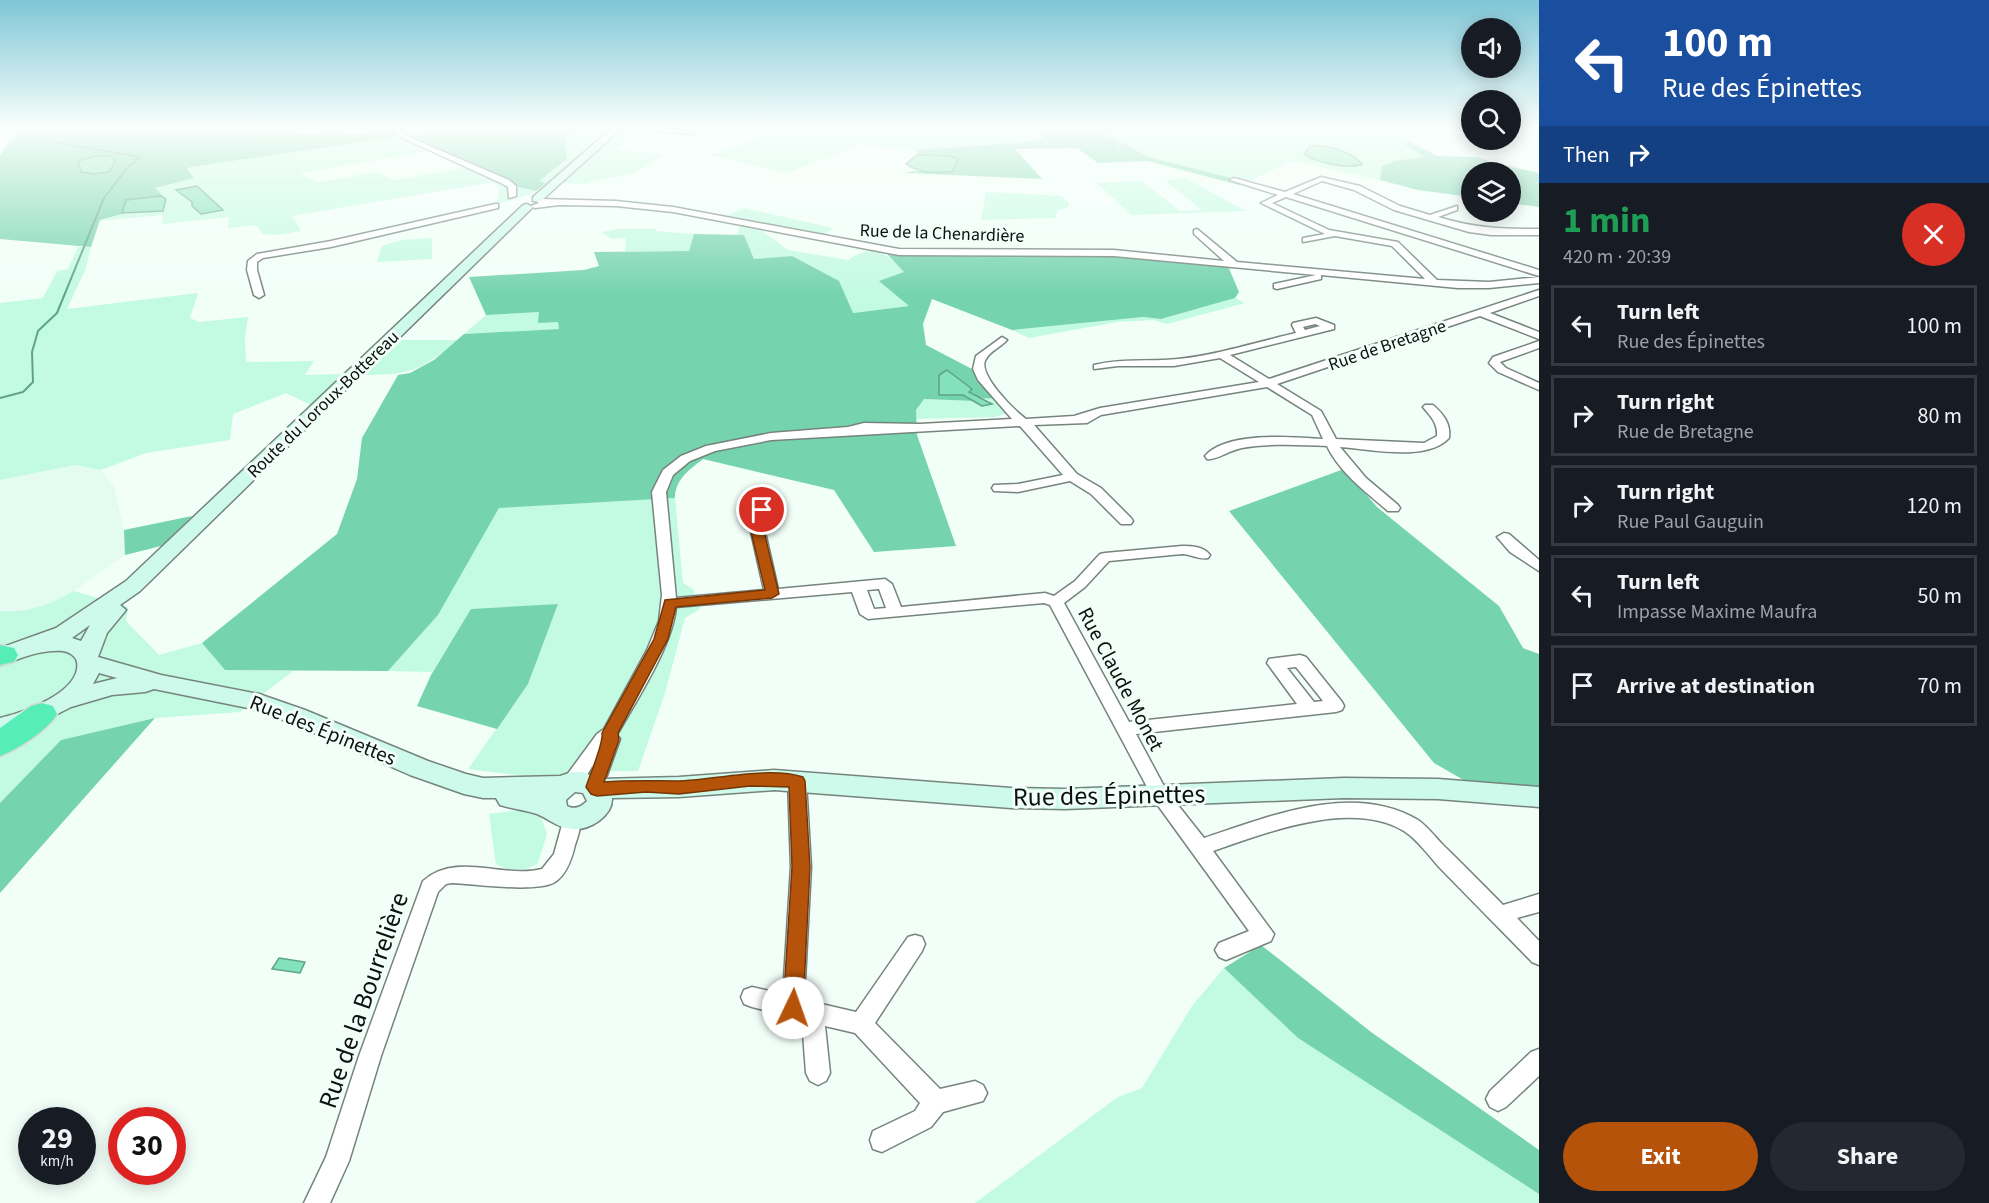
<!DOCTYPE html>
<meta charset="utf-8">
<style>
:root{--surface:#171b24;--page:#242831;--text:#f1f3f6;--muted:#9ea1a6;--line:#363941;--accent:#b45309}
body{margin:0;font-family:"Source Sans 3",sans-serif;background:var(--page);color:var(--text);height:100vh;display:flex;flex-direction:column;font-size:22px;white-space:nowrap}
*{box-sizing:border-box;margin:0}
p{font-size:20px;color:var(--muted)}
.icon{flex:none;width:33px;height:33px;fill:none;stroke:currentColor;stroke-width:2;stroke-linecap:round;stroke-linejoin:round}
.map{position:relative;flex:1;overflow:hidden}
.panel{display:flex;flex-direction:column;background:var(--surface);width:450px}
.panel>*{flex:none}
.hud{background:#1a4fa0;color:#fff;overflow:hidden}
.controls{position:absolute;left:1461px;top:18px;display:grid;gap:12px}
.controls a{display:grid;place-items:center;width:60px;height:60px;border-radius:50%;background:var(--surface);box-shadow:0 3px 15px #0003;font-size:30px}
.speed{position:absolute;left:18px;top:1107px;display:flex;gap:12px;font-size:30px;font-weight:700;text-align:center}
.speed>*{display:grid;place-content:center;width:78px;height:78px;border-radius:50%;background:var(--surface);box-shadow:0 3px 15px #0003;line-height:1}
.speed small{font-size:15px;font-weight:400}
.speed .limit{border:9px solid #d22;background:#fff;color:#111}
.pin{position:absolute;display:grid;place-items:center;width:51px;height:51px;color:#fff;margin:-26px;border:3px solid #fff;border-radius:50%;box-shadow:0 2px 6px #0007}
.me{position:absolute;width:66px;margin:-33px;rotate:3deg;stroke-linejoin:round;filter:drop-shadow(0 0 4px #0008)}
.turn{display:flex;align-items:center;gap:21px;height:126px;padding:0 24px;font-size:27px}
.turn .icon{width:78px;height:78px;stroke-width:2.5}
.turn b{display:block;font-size:42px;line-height:51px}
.then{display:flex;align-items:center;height:57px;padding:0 24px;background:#0003;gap:12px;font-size:22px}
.round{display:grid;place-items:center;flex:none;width:63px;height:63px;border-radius:32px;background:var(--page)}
.overview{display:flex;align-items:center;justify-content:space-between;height:102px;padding:0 24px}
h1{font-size:36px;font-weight:700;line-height:45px;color:#1e9e55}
.action{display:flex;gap:12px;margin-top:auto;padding:12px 24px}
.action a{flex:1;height:69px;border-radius:36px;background:var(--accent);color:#fff;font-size:24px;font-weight:700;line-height:69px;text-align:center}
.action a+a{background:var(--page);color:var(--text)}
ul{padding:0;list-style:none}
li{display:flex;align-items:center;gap:18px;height:81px;margin:0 12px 9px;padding:0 12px;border:3px solid var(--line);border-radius:0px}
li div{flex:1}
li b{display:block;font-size:22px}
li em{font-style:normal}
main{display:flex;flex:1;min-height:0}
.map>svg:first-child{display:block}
.built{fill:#e3fbf0}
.green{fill:#c2fae2}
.forest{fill:#75d3ae}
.water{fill:#83e1bb;stroke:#5fa387;stroke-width:1.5}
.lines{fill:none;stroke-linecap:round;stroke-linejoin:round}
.stream{stroke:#5fa387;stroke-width:2}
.street-casing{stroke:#76847d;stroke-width:3}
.secondary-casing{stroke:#76847d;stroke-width:3}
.highway-casing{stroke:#d8d9d9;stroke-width:3}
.street{fill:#fff;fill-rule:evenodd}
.secondary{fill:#cdfaea;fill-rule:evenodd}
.highway{fill:#57edb9;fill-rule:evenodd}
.route{fill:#b45309;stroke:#753606;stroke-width:1.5}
.labels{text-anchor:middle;stroke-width:6;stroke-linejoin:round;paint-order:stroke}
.far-street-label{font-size:18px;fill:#0c110f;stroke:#f2fff9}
.street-label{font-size:21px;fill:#0c110f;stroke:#f2fff9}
.near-street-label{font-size:26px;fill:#0c110f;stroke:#f2fff9}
</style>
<main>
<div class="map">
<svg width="1539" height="1203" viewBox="0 0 1539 1203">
<rect width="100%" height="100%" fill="#f2fff9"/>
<path class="built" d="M 75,465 L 101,470 L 114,487 L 124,530 L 125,555 L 74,591 L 38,609 L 18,612 L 0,611 L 0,480 Z"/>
<path class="green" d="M 394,128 L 452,128 L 411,136 L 438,150 L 300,173 L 317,182 L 377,172 L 394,180 L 476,166 L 522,188 L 536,191 L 529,195 L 497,204 L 500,188 L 493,182 L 292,216 L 301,231 L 278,235 L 263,234 L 256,225 L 228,228 L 229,217 L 162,224 L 163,215 L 99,221 L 122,214 L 163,211 L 166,199 L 154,188 L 194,178 L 186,169 L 191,167 L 396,137 Z
M 578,128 L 637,130 L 617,150 L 664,154 L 656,158 L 654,162 L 631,174 L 588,182 L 584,184 L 538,182 L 567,159 L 565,136 L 579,130 Z
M 748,128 L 1077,128 L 1070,132 L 1046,132 L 1047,137 L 1030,142 L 916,150 L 859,145 L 787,173 L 710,155 L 765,137 L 737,133 Z
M 1180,128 L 1410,128 L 1420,133 L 1400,136 L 1411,142 L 1405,144 L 1426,157 L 1394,161 L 1382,165 L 1380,180 L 1292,161 L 1247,182 L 1149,157 L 1101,131 Z
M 1185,178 L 1246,211 L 1131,215 L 1097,183 L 1142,181 L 1180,211 L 1202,210 L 1165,181 Z
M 986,192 L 1061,196 L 1069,203 L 1068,208 L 1058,210 L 1055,218 L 981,220 Z
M 744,208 L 833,228 L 822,236 L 724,217 Z
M 740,225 L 755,226 L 788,250 L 848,260 C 874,243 885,252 905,272 L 880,281 L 909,306 L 852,313 L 792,256 L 754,259 L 744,235 L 737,235 Z
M 617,229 L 656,229 L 656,231 L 694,234 L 689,251 L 625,251 L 626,238 L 611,239 L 602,232 Z
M 432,238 L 432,259 L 377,262 L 382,246 L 401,240 Z
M 78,247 L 91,247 L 86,268 L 67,309 L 198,293 L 190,318 L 199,322 L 248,317 L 245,338 L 246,362 L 314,361 L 305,375 L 347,374 L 313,406 L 286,393 L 233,414 L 230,440 L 146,453 L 101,470 L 75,465 L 0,480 L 0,303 L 43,298 L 57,271 L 68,269 Z
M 1235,298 L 1245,303 L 1167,324 L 1153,320 L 1117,322 L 1029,338 L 1012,330 L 1143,317 L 1161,319 Z
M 539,312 L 558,322 L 559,329 L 464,334 L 486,315 Z
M 396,340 L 457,340 C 421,371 410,375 363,375 Z
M 993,398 L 1007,413 L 995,417 L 915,419 L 916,410 L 924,399 L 975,401 L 982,406 L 991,402 L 986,399 Z
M 675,498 L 683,583 L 693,589 L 700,609 L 685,618 L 665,693 L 638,771 L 567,772 L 548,779 L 468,769 L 528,684 L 558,604 L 472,609 L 432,672 L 388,671 L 438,615 L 499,508 Z
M 74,591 L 128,607 L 126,621 L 159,655 L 202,643 L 225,670 L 293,671 L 240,712 L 155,718 L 61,740 L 0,803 L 0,611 C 32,613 47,605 74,591 Z
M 519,810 L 541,817 L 547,834 L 538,863 C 525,872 510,872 496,864 L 489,814 Z
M 1224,968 L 1298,1038 L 1539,1194 L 1539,1203 L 975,1203 L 1118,1097 L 1142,1088 L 1192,1006 Z"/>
<path class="forest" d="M 28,128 L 284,128 L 279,132 L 320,135 L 329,131 L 357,135 L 380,130 L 381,128 L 394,128 L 397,137 L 191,167 L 187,169 L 194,178 L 155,188 L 163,196 L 126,200 L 122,214 L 100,220 L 91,247 L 0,239 L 0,155 L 15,134 Z
M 453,128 L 578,128 L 579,130 L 565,136 L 567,159 L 539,181 L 546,183 L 536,191 L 522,188 L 410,137 Z
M 1077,128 L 1180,128 L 1102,132 L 1149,157 L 1247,182 L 1239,185 L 1148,161 L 1098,163 L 1077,148 L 1015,149 L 1042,179 L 906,173 L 913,171 L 952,172 L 958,159 L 950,156 L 917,155 L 916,150 L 1030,142 L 1045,138 L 1042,136 L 1046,132 L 1070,132 Z
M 1411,142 L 1437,156 L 1477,157 L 1498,164 L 1539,173 L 1539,207 L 1511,203 L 1510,172 L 1472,172 L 1471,197 L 1418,190 L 1380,180 L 1382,166 L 1394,161 L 1425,157 L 1404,144 Z
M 694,234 L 744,235 L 754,259 L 792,256 L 839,281 L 853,313 L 909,306 L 879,281 L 904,272 L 887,254 L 1109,254 L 1228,266 L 1239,292 L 1235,298 L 1161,319 L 1143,317 L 1012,330 L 932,299 L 923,324 L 926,345 L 972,369 L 993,398 C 984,400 977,397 969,391 L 971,389 L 963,395 L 975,401 L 924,399 L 916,410 L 917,435 L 956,546 L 874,552 L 834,490 L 703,459 C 690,469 675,479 675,498 L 499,508 L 438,615 L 388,671 L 225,670 L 202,643 L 337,534 L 357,479 L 362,438 L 398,375 L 410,373 L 434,360 L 464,334 L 559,329 L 558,322 L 538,323 L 539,312 L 486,315 L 469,277 L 584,270 L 599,266 L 594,252 L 689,251 Z
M 1344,469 L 1377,507 L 1499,606 L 1523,648 L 1539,654 L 1539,790 L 1467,782 L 1434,763 L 1229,511 Z
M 192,516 L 165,545 L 125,555 L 124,530 Z
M 558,604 L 528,684 L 497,729 L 417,706 L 431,675 L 471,609 Z
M 155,718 L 0,893 L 0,803 L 61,740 Z
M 1261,945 L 1371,1032 L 1539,1150 L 1539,1194 L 1298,1038 L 1224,968 Z"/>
<path class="water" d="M 1310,146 C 1327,144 1352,152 1362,164 C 1350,170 1314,162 1304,154 Z
M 917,155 L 951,156 L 958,159 L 952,172 C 934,173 921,174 906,164 Z
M 95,156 L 111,156 L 115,162 L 109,172 L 94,174 L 81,172 L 78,161 Z
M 197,186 L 223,210 L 201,214 L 192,206 L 192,202 L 176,190 Z
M 161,196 L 166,199 L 163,211 L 122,213 L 126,200 Z
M 947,370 L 972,389 L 969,392 L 992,404 L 982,406 L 963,395 L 939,395 L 939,375 Z
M 279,958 L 305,962 L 300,973 L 272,969 Z"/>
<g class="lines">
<path class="stream" d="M 1088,128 L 1091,133 L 1115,147
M 0,398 L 23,392 L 33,382 L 32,352 L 38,331 L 57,313 L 104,198 L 129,166 L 140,157 L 48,141 L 52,128"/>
<defs>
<path id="street" d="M 394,128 L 400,128 L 403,133 L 411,138 L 509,180 L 516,186 L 516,196 L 509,198 L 508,187 L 503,184 L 407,140 L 398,135 Z
M 619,128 L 690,130 L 698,128 L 701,131 L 690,134 Z
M 1321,177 L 1360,186 L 1400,206 L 1430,215 L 1457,206 L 1457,210 L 1438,217 C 1474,228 1502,229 1539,229 L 1539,235 L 1491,235 L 1469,232 L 1394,210 L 1354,190 L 1322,181 L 1293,194 L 1539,270 L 1539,276 L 1286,197 L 1272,203 L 1329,230 L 1398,242 L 1437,280 L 1489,282 L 1539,277 L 1539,283 L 1489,288 L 1458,288 L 1321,275 L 1321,279 L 1277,289 L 1274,288 L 1274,284 L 1316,275 L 1114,256 L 899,255 L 673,212 L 616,206 L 559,205 L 535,208 L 531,206 L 539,203 L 536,201 L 540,199 L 616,201 L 673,207 L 899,249 L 1114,250 L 1224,261 L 1194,234 L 1194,230 L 1197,229 L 1237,262 L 1425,279 L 1392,246 L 1335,236 L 1303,242 L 1303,238 L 1325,234 L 1261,203 L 1278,195 L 1230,180 L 1234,178 L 1285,192 Z
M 495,204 L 498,204 L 498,208 L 331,247 L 263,258 L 257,262 L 257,270 L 264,295 L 259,298 L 254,295 L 247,270 L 248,261 L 257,254 L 331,241 Z
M 1539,290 L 1539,296 L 1490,313 L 1539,332 L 1539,339 L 1480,316 L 1277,384 L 1321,411 L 1336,439 L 1424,443 L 1437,436 C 1438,423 1431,417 1423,407 L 1425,405 L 1433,405 C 1443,414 1451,423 1449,438 C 1427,462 1370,449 1340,447 L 1366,478 L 1398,505 L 1400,508 L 1398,511 L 1388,511 C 1366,492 1340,473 1327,446 C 1299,445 1269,443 1242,448 C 1230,450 1215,461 1207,459 L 1205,456 C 1227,431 1293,437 1323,439 L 1312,415 L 1267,387 L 1101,415 L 1087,423 L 1034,425 L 1077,474 L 1101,488 L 1131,518 L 1133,521 L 1131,524 L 1121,524 L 1091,494 L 1070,481 L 1018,492 L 994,491 L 992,488 L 994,485 L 1018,484 L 1063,475 L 1020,426 L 771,440 L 715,451 L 690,461 L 673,475 L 666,492 L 676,598 L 764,590 L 749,523 L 757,507 L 762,506 L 769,510 L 763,523 L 778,589 L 885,579 L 892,584 L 901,607 L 1045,593 L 1054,596 L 1075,581 L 1100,554 L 1105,553 L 1182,546 C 1192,546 1203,546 1210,555 L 1208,558 C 1199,560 1191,554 1182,554 L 1109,561 L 1085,587 L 1064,603 L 1129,722 L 1297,704 L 1267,663 L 1269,659 L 1300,655 L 1306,657 L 1342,702 L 1344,706 L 1342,710 L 1336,712 L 1136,734 L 1166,790 L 1204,838 C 1268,817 1353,781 1418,820 C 1427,826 1436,838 1444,846 C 1464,865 1483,885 1503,905 L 1539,894 L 1539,912 L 1517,918 L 1539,941 L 1539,965 L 1532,962 C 1501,930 1470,899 1439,867 C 1429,856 1417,839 1404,831 C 1350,799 1266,833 1213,851 L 1274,934 L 1271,941 L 1226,960 L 1219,957 L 1215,950 L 1219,943 L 1249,931 L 1154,800 L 1050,605 L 1044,603 L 868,619 L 860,614 L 852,592 L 676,607 C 673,645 636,701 617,735 L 620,739 L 601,792 L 595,794 L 589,792 L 586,787 L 593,765 C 586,776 579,793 564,788 L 561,783 L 597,734 L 604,729 L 647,650 L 659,621 L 662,595 L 652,492 L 663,470 L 681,456 L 706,446 L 771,433 L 848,427 L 864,423 L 920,424 L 1012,419 L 978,380 L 973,369 L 976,356 L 1002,337 L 1007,340 C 1001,347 990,351 986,359 C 976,373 1014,410 1026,419 L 1074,416 L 1100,408 L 1259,382 L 1220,358 L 1174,366 L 1118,366 L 1094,369 L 1094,365 C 1122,358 1149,362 1178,359 C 1217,355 1257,342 1296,333 L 1292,325 L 1293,323 L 1316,318 L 1334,325 L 1334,329 L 1230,355 L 1269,379 ZM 1315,324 L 1320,326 L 1305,330 L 1303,327 ZM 879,589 L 886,608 L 874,609 L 867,590 ZM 1296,667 L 1323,701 L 1314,702 L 1287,668 Z
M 1539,341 L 1539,348 L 1500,362 L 1506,368 L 1539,383 L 1539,390 L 1498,372 L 1489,363 L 1493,357 Z
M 1504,533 L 1509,534 L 1539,560 L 1539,571 L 1510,552 L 1497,537 Z
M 797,774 L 803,776 L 806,781 L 811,867 L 804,1000 L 856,1012 L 908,937 L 915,935 L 922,937 L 925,944 L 922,951 L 875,1023 L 940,1089 L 975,1081 L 983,1085 L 987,1093 L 983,1101 L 943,1112 L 931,1127 L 882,1152 L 873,1149 L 870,1140 L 873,1131 L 915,1111 L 920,1103 L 855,1033 L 825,1026 L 830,1073 L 826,1081 L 818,1085 L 810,1081 L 806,1073 L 802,1020 L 752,1007 L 744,1004 L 741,997 L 744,990 L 752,987 L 783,994 L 791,867 L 788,781 L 791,776 Z
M 572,811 L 579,814 C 583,822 578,836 575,845 C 572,858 567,874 555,882 C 537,893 475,884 452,883 L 446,884 L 438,892 L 381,1056 L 349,1161 L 330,1203 L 304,1203 L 326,1157 L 359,1056 L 423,881 C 457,851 503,879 542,869 L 554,854 L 565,814 Z
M 1539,1049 L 1539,1076 L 1506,1107 L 1498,1111 L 1490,1107 L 1486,1099 L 1490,1091 L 1531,1052 Z"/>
<path id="secondary" d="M 612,128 L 622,128 L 541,201 L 533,201 L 533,197 Z
M 527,204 L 533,207 L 531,209 L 140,591 L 120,605 L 126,610 L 107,633 L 98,657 L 161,675 L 259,694 L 305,710 L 428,761 L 466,774 L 483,778 L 560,776 L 572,772 L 582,772 L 600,779 L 679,777 L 774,770 L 1011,788 L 1065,789 L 1344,778 L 1438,779 L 1539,787 L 1539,807 L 1438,799 L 1344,798 L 1065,809 L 1011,808 L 774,790 L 679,797 L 612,798 C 613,816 589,831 572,829 C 558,828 549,819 537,814 C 525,810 512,809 500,805 L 496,798 L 483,798 L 464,794 L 410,775 L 289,722 L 248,708 L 154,689 L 145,692 L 112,695 L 71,707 L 34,726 L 0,736 L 0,718 C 23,713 82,692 77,662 C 76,656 69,652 63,651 C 40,649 21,659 0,665 L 0,648 L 56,628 L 126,581 L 523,205 ZM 90,625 L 81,641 L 72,638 ZM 99,673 L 117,678 L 93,684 ZM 575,792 L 583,793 L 587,801 C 581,807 575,810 567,806 L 566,800 Z"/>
<path id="highway" d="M 0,645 L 14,648 L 18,655 L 14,662 L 0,665 Z
M 42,703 L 53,706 L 57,714 C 48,730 17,750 0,756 L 0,728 L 31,706 Z"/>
</defs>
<use href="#street" class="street-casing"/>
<use href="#secondary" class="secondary-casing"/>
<use href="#highway" class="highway-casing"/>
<use href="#street" class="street"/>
<use href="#secondary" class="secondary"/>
<use href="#highway" class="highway"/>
</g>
<linearGradient id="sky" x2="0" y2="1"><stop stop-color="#7fc6d6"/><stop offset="0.43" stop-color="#f9fffc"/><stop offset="1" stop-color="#f9fffc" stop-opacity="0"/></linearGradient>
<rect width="1539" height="296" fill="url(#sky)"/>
<path class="route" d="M 762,507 L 768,510 L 762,523 L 779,594 L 772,598 L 676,607 L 668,639 L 618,733 L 619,740 L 604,782 C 629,780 653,781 678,781 C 714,780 769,766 803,777 L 805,781 L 810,867 L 803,1008 L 800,1014 L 793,1017 L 786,1014 L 783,1008 L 792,867 L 789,787 L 750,786 L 679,794 L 646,792 L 597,796 L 591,794 L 586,787 C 590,774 604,743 602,733 L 654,639 L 665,600 L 765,590 L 749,523 L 758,508 Z"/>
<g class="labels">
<g class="far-street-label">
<text transform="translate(942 233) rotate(2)" y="6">Rue de la Chenardière</text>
<text transform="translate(1387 345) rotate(-19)" y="6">Rue de Bretagne</text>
<text transform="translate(323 404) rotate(-44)" y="6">Route du Loroux-Bottereau</text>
</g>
<g class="street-label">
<text transform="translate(1121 679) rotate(62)" y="7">Rue Claude Monet</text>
<text transform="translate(323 730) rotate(22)" y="7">Rue des Épinettes</text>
</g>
<g class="near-street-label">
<text transform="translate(1109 795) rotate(-1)" y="9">Rue des Épinettes</text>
<text transform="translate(363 1000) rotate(-71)" y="9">Rue de la Bourrelière</text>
</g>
</g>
</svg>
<div class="controls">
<a><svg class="icon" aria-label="sound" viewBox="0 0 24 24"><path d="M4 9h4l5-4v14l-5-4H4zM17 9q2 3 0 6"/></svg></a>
<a><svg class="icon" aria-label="search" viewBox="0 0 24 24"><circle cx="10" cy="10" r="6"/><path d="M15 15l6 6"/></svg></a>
<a><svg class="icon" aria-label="layers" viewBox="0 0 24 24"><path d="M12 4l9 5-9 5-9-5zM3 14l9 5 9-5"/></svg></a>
</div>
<div class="speed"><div>29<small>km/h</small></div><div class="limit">30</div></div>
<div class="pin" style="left:762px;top:510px;background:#d93025"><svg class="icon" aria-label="arrive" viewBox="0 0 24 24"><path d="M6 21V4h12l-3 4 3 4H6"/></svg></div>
<svg class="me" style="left:793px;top:1008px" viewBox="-20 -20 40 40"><circle r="19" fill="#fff"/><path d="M0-13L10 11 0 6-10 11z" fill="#b45309"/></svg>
</div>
<section class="panel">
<div class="hud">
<div class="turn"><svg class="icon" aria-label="left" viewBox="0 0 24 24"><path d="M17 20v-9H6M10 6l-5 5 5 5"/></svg><div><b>100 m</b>Rue des Épinettes</div></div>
<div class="then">Then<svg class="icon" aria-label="right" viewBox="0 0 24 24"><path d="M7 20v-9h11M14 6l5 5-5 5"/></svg></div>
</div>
<div class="overview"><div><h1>1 min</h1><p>420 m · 20:39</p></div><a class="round" style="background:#d93025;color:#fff"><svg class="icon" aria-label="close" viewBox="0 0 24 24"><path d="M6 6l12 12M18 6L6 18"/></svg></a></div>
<ul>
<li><svg class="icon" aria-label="left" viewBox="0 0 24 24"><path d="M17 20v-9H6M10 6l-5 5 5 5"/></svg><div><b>Turn left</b><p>Rue des Épinettes</p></div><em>100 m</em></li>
<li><svg class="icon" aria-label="right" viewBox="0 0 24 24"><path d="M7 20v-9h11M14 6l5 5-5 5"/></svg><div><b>Turn right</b><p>Rue de Bretagne</p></div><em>80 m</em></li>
<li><svg class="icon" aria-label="right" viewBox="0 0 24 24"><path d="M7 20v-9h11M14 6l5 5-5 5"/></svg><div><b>Turn right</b><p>Rue Paul Gauguin</p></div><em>120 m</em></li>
<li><svg class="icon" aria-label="left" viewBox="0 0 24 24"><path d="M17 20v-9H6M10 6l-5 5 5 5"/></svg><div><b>Turn left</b><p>Impasse Maxime Maufra</p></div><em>50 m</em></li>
<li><svg class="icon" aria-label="arrive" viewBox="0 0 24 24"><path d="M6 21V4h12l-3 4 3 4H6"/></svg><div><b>Arrive at destination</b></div><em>70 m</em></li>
</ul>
<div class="action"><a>Exit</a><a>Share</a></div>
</section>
</main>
